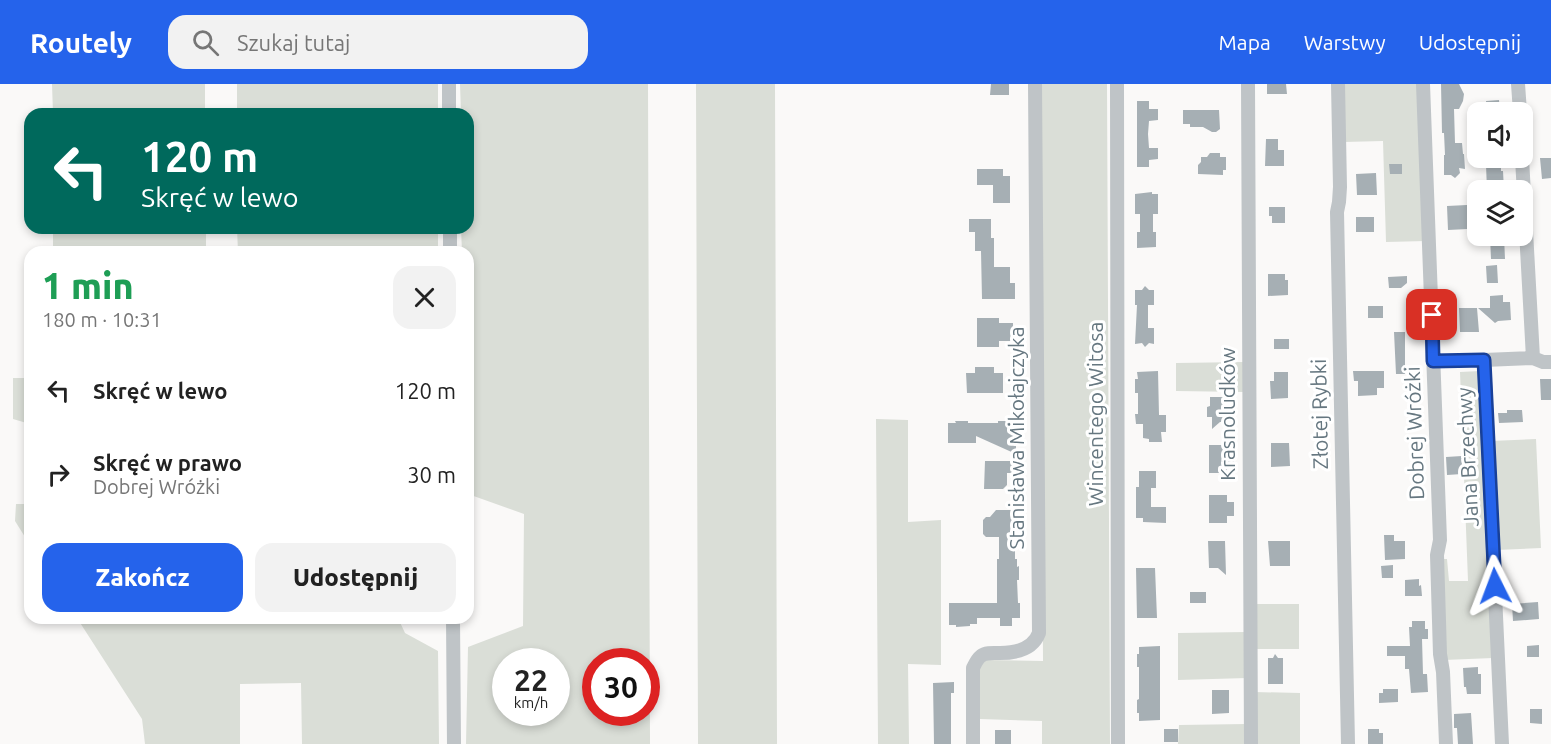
<!DOCTYPE html>
<html lang="pl">
<meta charset="utf-8">
<style>
:root{--surface:#fff;--page:#f2f2f2;--text:#222;--muted:#767676;--accent:#2563eb}
body{margin:0;font-family:Ubuntu,sans-serif;background:var(--page);color:var(--text);height:100vh;display:flex;flex-direction:column;font-size:22px;white-space:nowrap}
*{box-sizing:border-box;margin:0}
p{font-size:20px;color:var(--muted)}
.icon{flex:none;width:33px;height:33px;fill:none;stroke:currentColor;stroke-width:2;stroke-linecap:round;stroke-linejoin:round}
.map{position:relative;flex:1;overflow:hidden}
.details{position:absolute;left:24px;top:162px;width:450px;height:378px;display:flex;flex-direction:column;background:var(--surface);border-radius:18px;box-shadow:0 3px 9px #0003}
.details>*{flex:none}
.hud{position:absolute;left:24px;top:24px;width:450px;height:126px;border-radius:18px;box-shadow:0 3px 9px #0003;background:#00695c;color:#fff;overflow:hidden}
.tools{position:absolute;left:1467px;top:18px;display:grid;gap:12px}
.tools a{display:grid;place-items:center;width:66px;height:66px;border-radius:12px;background:var(--surface);box-shadow:0 3px 9px #0003;font-size:30px}
.speed{position:absolute;left:492px;top:564px;display:flex;gap:12px;font-size:30px;font-weight:700;text-align:center}
.speed>*{display:grid;place-content:center;width:78px;height:78px;border-radius:50%;background:var(--surface);box-shadow:0 3px 9px #0003;line-height:1}
.speed small{font-size:15px;font-weight:400}
.speed .limit{border:9px solid #d22;background:#fff;color:#111}
.pin{position:absolute;display:grid;place-items:center;width:51px;height:51px;color:#fff;margin:-26px;border-radius:12px;box-shadow:0 3px 9px #0006}
.me{position:absolute;width:66px;margin:-33px;rotate:357deg;stroke-linejoin:round;filter:drop-shadow(0 0 4px #0008)}
.turn{display:flex;align-items:center;gap:21px;height:126px;padding:0 18px;font-size:27px}
.turn .icon{width:78px;height:78px;stroke-width:2.5}
.turn b{display:block;font-size:42px;line-height:51px}
.round{display:grid;place-items:center;flex:none;width:63px;height:63px;border-radius:18px;background:var(--page)}
.head{display:flex;align-items:center;justify-content:space-between;height:102px;padding:0 18px}
h1{font-size:36px;font-weight:800;line-height:45px;color:#1e9e55}
.cta{display:flex;gap:12px;margin-top:auto;padding:12px 18px}
.cta a{flex:1;height:69px;border-radius:18px;background:var(--accent);color:#fff;font-size:24px;font-weight:800;line-height:69px;text-align:center}
.cta a+a{background:var(--page);color:var(--text)}
ul{padding:0;list-style:none}
li{display:flex;align-items:center;gap:18px;height:84px;padding:0 18px}
li div{flex:1}
li b{display:block;font-size:22px}
li em{font-style:normal}
header{display:flex;align-items:center;gap:36px;box-sizing:border-box;height:84px;padding:0 30px;background:var(--accent);color:#fff}
header strong{font-size:28px}
nav{display:flex;gap:33px;margin-inline-start:auto;font-size:21px}
.search{width:420px;height:54px;background:var(--page);display:flex;align-items:center;gap:15px;box-sizing:border-box;padding:0 21px;border-radius:18px;color:var(--muted);font-size:22px}
.map>svg:first-child{display:block}
.green{fill:#daded7;fill-rule:evenodd}
.building{fill:#a6afb4}
.lines{fill:none;stroke-linecap:round;stroke-linejoin:round}
.service{stroke:#bfc4c7;stroke-width:7}
.minor{stroke:#bfc4c7;stroke-width:14}
.route-casing{stroke:#184099;stroke-width:15}
.route{stroke:#2563eb;stroke-width:10}
.labels{text-anchor:middle;stroke-width:6;stroke-linejoin:round;paint-order:stroke}
.street-label{font-size:21px;fill:#667780;stroke:#fff}
</style>
<header>
<strong>Routely</strong>
<div class="search"><svg class="icon" aria-label="search" viewBox="0 0 24 24"><circle cx="10" cy="10" r="6"/><path d="M15 15l6 6"/></svg>Szukaj tutaj</div>
<nav><a>Mapa</a><a>Warstwy</a><a>Udostępnij</a></nav>
</header>
<div class="map">
<svg width="1551" height="660" viewBox="0 0 1551 660">
<rect width="100%" height="100%" fill="#faf9f8"/>
<path class="green" d="M 52,0 L 205,0 L 205,30 L 53,30 Z
M 237,0 L 438,0 L 438,30 L 237,30 Z
M 460,0 L 648,0 L 650,660 L 466,660 L 468,563 L 523,542 L 524,430 L 468,410 L 468,168 L 462,168 L 461,144 L 468,144 L 468,30 L 461,30 ZM 506,578 L 556,578 L 556,628 L 506,628 ZM 596,578 L 646,578 L 646,628 L 596,628 Z
M 696,0 L 775,0 L 777,660 L 698,660 Z
M 1040,0 L 1107,0 L 1110,660 L 1042,660 L 1042,637 L 980,635 L 980,581 L 986,576 L 1043,577 Z
M 1343,0 L 1421,0 L 1426,157 L 1386,158 L 1383,57 L 1344,58 Z
M 53,144 L 206,144 L 206,168 L 53,168 Z
M 237,144 L 438,144 L 438,168 L 238,168 Z
M 1244,278 L 1244,308 L 1176,307 L 1176,279 Z
M 1480,287 L 1493,574 L 1444,576 L 1441,475 L 1447,475 L 1449,497 L 1468,497 L 1460,288 Z
M 13,294 L 30,294 L 30,340 L 13,335 Z
M 876,335 L 908,336 L 908,438 L 941,436 L 941,581 L 908,580 L 909,660 L 878,660 Z
M 1536,355 L 1541,464 L 1496,466 L 1491,357 Z
M 16,420 L 30,420 L 30,461 L 15,437 Z
M 1257,520 L 1299,520 L 1299,565 L 1257,565 Z
M 77,534 L 207,534 L 207,536 L 239,536 L 239,534 L 398,534 L 405,549 L 438,567 L 439,660 L 302,660 L 301,599 L 240,600 L 240,660 L 145,660 L 142,635 Z
M 1246,548 L 1247,594 L 1178,596 L 1178,549 Z
M 1254,608 L 1300,609 L 1300,660 L 1254,660 Z
M 1246,640 L 1246,660 L 1178,660 L 1179,641 Z"/>
<path class="building" d="M 991,0 L 1009,0 L 1009,11 L 990,11 Z
M 1267,0 L 1286,0 L 1287,10 L 1267,10 Z
M 1441,0 L 1459,0 L 1464,10 L 1463,17 L 1459,25 L 1454,25 L 1455,59 L 1462,59 L 1463,70 L 1464,70 L 1465,85 L 1459,84 L 1460,89 L 1455,94 L 1451,91 L 1444,91 L 1444,71 L 1445,71 L 1444,49 L 1442,49 Z
M 1499,16 L 1500,28 L 1487,28 L 1486,17 Z
M 1137,17 L 1149,17 L 1149,25 L 1158,25 L 1158,36 L 1149,37 L 1148,50 L 1149,64 L 1158,64 L 1158,75 L 1149,76 L 1149,83 L 1137,83 Z
M 1183,26 L 1219,26 L 1220,45 L 1216,48 L 1212,48 L 1203,43 L 1190,43 L 1190,40 L 1183,40 Z
M 1266,55 L 1278,55 L 1278,66 L 1284,66 L 1284,82 L 1265,82 Z
M 1210,69 L 1220,69 L 1220,73 L 1226,73 L 1226,86 L 1223,86 L 1223,91 L 1198,90 L 1198,81 L 1201,78 L 1201,73 L 1207,73 Z
M 1540,74 L 1551,74 L 1551,94 L 1542,95 Z
M 1389,80 L 1402,80 L 1402,90 L 1390,90 Z
M 1501,80 L 1501,87 L 1503,87 L 1504,106 L 1487,106 L 1486,81 Z
M 977,85 L 1003,85 L 1003,92 L 1010,92 L 1010,119 L 993,119 L 993,101 L 977,101 Z
M 1376,89 L 1377,111 L 1357,111 L 1356,90 Z
M 1152,108 L 1152,110 L 1158,110 L 1158,130 L 1153,130 L 1153,148 L 1156,148 L 1156,163 L 1137,164 L 1137,148 L 1140,148 L 1140,130 L 1135,130 L 1135,110 Z
M 1467,121 L 1467,128 L 1473,133 L 1468,138 L 1468,145 L 1448,146 L 1447,122 Z
M 1269,123 L 1285,123 L 1285,139 L 1272,139 L 1272,132 L 1269,132 Z
M 1356,133 L 1374,133 L 1374,148 L 1356,148 Z
M 969,135 L 991,135 L 991,154 L 994,154 L 994,183 L 1010,183 L 1010,199 L 1015,199 L 1015,215 L 982,215 L 981,167 L 975,167 L 975,148 L 969,148 Z
M 1490,152 L 1504,152 L 1505,175 L 1491,175 Z
M 1497,181 L 1498,199 L 1487,199 L 1486,182 Z
M 1268,190 L 1285,190 L 1285,196 L 1288,196 L 1288,211 L 1268,212 Z
M 1407,192 L 1407,199 L 1401,204 L 1389,204 L 1388,193 Z
M 1145,202 L 1149,206 L 1154,206 L 1154,221 L 1148,221 L 1148,244 L 1154,244 L 1154,260 L 1149,259 L 1145,263 L 1142,259 L 1135,260 L 1137,221 L 1135,221 L 1135,206 L 1142,206 Z
M 1503,211 L 1503,218 L 1510,218 L 1511,236 L 1498,237 L 1495,239 L 1478,224 L 1490,224 L 1490,212 Z
M 1368,222 L 1383,222 L 1383,234 L 1368,234 Z
M 1459,224 L 1477,224 L 1479,248 L 1460,248 Z
M 977,234 L 999,234 L 999,239 L 1013,239 L 1013,257 L 999,257 L 999,263 L 977,263 Z
M 1394,248 L 1405,248 L 1405,290 L 1396,290 Z
M 1274,255 L 1289,255 L 1289,265 L 1274,265 Z
M 975,283 L 994,283 L 994,289 L 1003,289 L 1003,309 L 967,309 L 966,289 L 975,289 Z
M 1158,287 L 1159,331 L 1166,331 L 1166,348 L 1161,348 L 1162,358 L 1149,358 L 1149,355 L 1143,354 L 1143,340 L 1136,340 L 1135,330 L 1138,330 L 1138,309 L 1135,309 L 1135,295 L 1138,295 L 1137,288 Z
M 1353,287 L 1384,287 L 1384,304 L 1377,304 L 1377,311 L 1358,312 L 1358,297 L 1354,297 Z
M 1274,288 L 1288,288 L 1288,314 L 1271,315 L 1270,297 L 1274,297 Z
M 1540,295 L 1551,295 L 1551,316 L 1541,316 Z
M 1210,313 L 1223,313 L 1223,322 L 1226,322 L 1226,338 L 1220,338 L 1212,345 L 1212,333 L 1207,333 L 1207,323 L 1210,322 Z
M 1507,326 L 1522,326 L 1523,338 L 1499,339 L 1498,329 L 1507,329 Z
M 955,337 L 968,337 L 968,339 L 998,339 L 998,337 L 1011,337 L 1011,339 L 1018,339 L 1019,359 L 1016,358 L 1016,370 L 976,352 L 976,359 L 948,359 L 948,339 L 956,339 Z
M 1271,359 L 1289,359 L 1290,382 L 1271,383 Z
M 1209,361 L 1226,361 L 1227,368 L 1234,368 L 1234,382 L 1227,382 L 1227,389 L 1209,389 Z
M 1462,372 L 1462,390 L 1447,391 L 1446,373 Z
M 985,377 L 1015,377 L 1015,389 L 1007,389 L 1007,401 L 1003,405 L 984,405 Z
M 1139,387 L 1156,387 L 1156,404 L 1151,404 L 1151,423 L 1166,423 L 1166,439 L 1143,438 L 1143,434 L 1136,434 L 1136,403 L 1139,403 Z
M 1209,411 L 1227,411 L 1227,418 L 1234,418 L 1234,432 L 1227,432 L 1227,439 L 1209,439 Z
M 996,426 L 1015,426 L 1015,475 L 1017,475 L 1017,483 L 1019,482 L 1019,496 L 1017,496 L 1018,519 L 1020,519 L 1020,534 L 1012,534 L 1012,542 L 1000,542 L 1000,534 L 977,534 L 977,540 L 970,540 L 970,542 L 956,543 L 956,541 L 949,541 L 949,519 L 997,519 L 997,475 L 999,475 L 999,453 L 986,453 L 983,450 L 983,436 L 986,433 L 990,433 Z
M 1384,451 L 1394,451 L 1394,457 L 1405,457 L 1405,475 L 1385,476 Z
M 1208,457 L 1225,457 L 1226,491 L 1218,484 L 1209,484 Z
M 1268,457 L 1290,457 L 1290,482 L 1270,482 Z
M 1393,481 L 1393,494 L 1382,494 L 1381,482 Z
M 1136,484 L 1155,484 L 1157,534 L 1137,534 Z
M 1419,495 L 1419,502 L 1421,501 L 1422,512 L 1405,512 L 1405,496 Z
M 1190,508 L 1206,508 L 1206,519 L 1190,519 Z
M 1538,518 L 1539,535 L 1513,537 L 1512,520 Z
M 1412,537 L 1425,537 L 1425,545 L 1428,545 L 1428,555 L 1422,555 L 1423,590 L 1427,590 L 1428,608 L 1411,609 L 1409,585 L 1405,585 L 1405,572 L 1387,572 L 1387,562 L 1410,562 L 1409,543 L 1412,543 Z
M 1539,561 L 1539,573 L 1527,573 L 1527,562 Z
M 1160,562 L 1160,636 L 1139,637 L 1139,629 L 1137,629 L 1137,616 L 1139,615 L 1139,583 L 1137,583 L 1137,570 L 1139,570 L 1139,563 Z
M 1275,570 L 1278,574 L 1283,574 L 1283,600 L 1268,600 L 1268,574 L 1273,574 Z
M 1478,583 L 1478,590 L 1481,590 L 1481,610 L 1467,610 L 1466,603 L 1464,603 L 1463,584 Z
M 954,598 L 954,609 L 951,609 L 951,660 L 934,660 L 933,599 Z
M 1383,605 L 1398,605 L 1398,618 L 1379,619 L 1379,609 L 1383,609 Z
M 1212,606 L 1229,606 L 1229,629 L 1212,630 Z
M 1530,625 L 1542,625 L 1542,640 L 1530,639 Z
M 1471,629 L 1473,660 L 1458,660 L 1457,644 L 1454,644 L 1454,630 Z
M 1164,645 L 1178,645 L 1178,658 L 1164,658 Z
M 1368,645 L 1379,645 L 1379,649 L 1383,649 L 1383,660 L 1368,660 Z
M 995,646 L 1011,646 L 1011,660 L 995,660 Z"/>
<g class="lines">
<path class="service" d="M 1433,277 L 1484,276"/>
<path class="minor" d="M 449,0 L 449,30
M 1117,0 L 1118,660
M 1248,0 L 1251,660
M 1338,0 L 1340,103 L 1339,118 L 1337,128 L 1348,660
M 1423,0 L 1440,456 L 1437,471 L 1440,570 L 1443,588 L 1446,660
M 1518,0 L 1520,28
M 1522,74 L 1533,274 L 1543,278 L 1551,278
M 450,144 L 450,168
M 453,534 L 454,660
M 973,660 L 973,584 C 975,580 977,575 981,572 C 986,568 994,569 1000,569 C 1016,569 1033,565 1039,549 L 1035,0
M 1502,660 L 1484,276 L 1533,274"/>
</g>
<g class="lines">
<defs>
<path id="route" d="M 1432,231 L 1433,277 L 1484,276 L 1495,502"/>
</defs>
<use href="#route" class="route-casing"/>
<use href="#route" class="route"/>
</g>
<g class="labels">
<g class="street-label">
<text transform="translate(1096 330) rotate(-90)" y="7">Wincentego Witosa</text>
<text transform="translate(1228 330) rotate(-90)" y="7">Krasnoludków</text>
<text transform="translate(1320 330) rotate(-91)" y="7">Złotej Rybki</text>
<text transform="translate(1415 349) rotate(-92)" y="7">Dobrej Wróżki</text>
<text transform="translate(1017 354) rotate(-90)" y="7">Stanisława Mikołajczyka</text>
<text transform="translate(1468 373) rotate(-93)" y="7">Jana Brzechwy</text>
</g>
</g>
</svg>
<div class="tools">
<a><svg class="icon" aria-label="sound" viewBox="0 0 24 24"><path d="M4 9h4l5-4v14l-5-4H4zM17 9q2 3 0 6"/></svg></a>
<a><svg class="icon" aria-label="layers" viewBox="0 0 24 24"><path d="M12 4l9 5-9 5-9-5zM3 14l9 5 9-5"/></svg></a>
</div>
<div class="speed"><div>22<small>km/h</small></div><div class="limit">30</div></div>
<div class="pin" style="left:1432px;top:231px;background:#d93025"><svg class="icon" aria-label="arrive" viewBox="0 0 24 24"><path d="M6 21V4h12l-3 4 3 4H6"/></svg></div>
<svg class="me" style="left:1495px;top:502px" viewBox="-20 -20 40 40"><path d="M0-17L14 15 0 8-14 15z" fill="#2563eb" stroke="#fff" stroke-width="4"/></svg>
<div class="hud">
<div class="turn"><svg class="icon" aria-label="left" viewBox="0 0 24 24"><path d="M17 20v-9H6M10 6l-5 5 5 5"/></svg><div><b>120 m</b>Skręć w lewo</div></div>
</div>
<section class="details">
<div class="head"><div><h1>1 min</h1><p>180 m · 10:31</p></div><a class="round"><svg class="icon" aria-label="close" viewBox="0 0 24 24"><path d="M6 6l12 12M18 6L6 18"/></svg></a></div>
<ul>
<li><svg class="icon" aria-label="left" viewBox="0 0 24 24"><path d="M17 20v-9H6M10 6l-5 5 5 5"/></svg><div><b>Skręć w lewo</b></div><em>120 m</em></li>
<li><svg class="icon" aria-label="right" viewBox="0 0 24 24"><path d="M7 20v-9h11M14 6l5 5-5 5"/></svg><div><b>Skręć w prawo</b><p>Dobrej Wróżki</p></div><em>30 m</em></li>
</ul>
<div class="cta"><a>Zakończ</a><a>Udostępnij</a></div>
</section>
</div>
